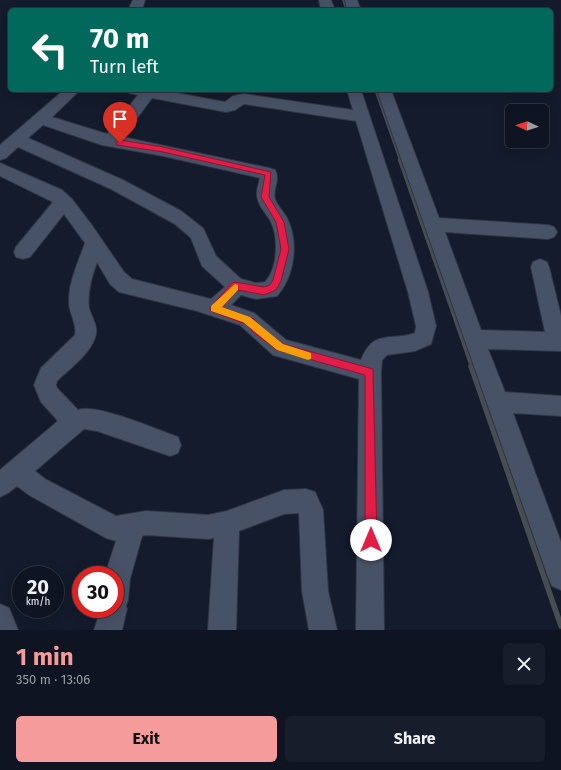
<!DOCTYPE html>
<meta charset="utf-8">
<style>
:root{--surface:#0e1421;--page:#171d2a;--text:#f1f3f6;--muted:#9b9ea5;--line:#2e333f;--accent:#f59b9b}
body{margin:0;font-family:"Fira Sans",sans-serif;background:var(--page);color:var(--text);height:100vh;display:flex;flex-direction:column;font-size:15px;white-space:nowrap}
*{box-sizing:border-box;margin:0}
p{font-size:13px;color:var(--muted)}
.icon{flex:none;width:22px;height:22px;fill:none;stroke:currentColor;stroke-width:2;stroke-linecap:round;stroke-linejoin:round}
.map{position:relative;height:630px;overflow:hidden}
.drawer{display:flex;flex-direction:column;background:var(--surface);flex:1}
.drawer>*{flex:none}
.top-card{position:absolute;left:8px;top:8px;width:545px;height:84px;border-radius:6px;box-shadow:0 4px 16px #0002,0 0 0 1px var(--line);background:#00695c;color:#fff;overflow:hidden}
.needle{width:26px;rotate:274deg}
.buttons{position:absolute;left:505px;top:104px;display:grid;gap:8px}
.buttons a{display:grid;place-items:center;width:44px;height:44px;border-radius:6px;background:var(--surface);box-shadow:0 4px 16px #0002,0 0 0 1px var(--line);font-size:20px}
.speed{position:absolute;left:12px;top:566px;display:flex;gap:8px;font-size:20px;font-weight:700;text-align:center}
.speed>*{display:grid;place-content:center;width:52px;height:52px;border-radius:50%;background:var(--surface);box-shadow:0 4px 16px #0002,0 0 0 1px var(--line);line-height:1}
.speed small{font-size:10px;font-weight:400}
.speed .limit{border:6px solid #d22;background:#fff;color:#111}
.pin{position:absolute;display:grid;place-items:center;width:34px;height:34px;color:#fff;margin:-41px -17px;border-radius:50% 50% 50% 0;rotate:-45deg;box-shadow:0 0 4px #0007}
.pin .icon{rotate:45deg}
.me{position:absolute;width:44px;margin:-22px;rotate:0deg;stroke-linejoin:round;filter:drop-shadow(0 0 3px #0008)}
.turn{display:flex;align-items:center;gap:14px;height:84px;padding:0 16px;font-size:18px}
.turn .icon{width:52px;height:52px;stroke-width:2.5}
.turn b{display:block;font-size:28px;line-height:34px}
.round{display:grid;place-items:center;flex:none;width:42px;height:42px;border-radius:6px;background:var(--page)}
.headline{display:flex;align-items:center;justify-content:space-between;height:68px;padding:0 16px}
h1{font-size:24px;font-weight:700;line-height:30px;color:var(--accent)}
.cta{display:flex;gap:8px;margin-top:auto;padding:8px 16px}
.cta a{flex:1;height:46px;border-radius:6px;background:var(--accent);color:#111;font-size:16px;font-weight:700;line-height:46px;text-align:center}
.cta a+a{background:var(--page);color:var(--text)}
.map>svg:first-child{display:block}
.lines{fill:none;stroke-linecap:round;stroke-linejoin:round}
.stream-far2{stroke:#474e52;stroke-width:3.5}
.stream-far1{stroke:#474e52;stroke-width:4}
.stream{stroke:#474e52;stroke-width:5.5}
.minor-casing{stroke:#313543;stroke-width:2}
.minor{fill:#485266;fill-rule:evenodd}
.route{fill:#e11d48;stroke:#92132f}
.slow{fill:#f59e0b}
</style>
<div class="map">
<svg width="561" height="630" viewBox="0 0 561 630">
<rect width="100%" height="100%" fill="#131b2c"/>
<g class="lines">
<path class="stream-far2" d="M 344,0 L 347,10
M 376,90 L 401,161"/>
<path class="stream-far1" d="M 400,160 L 472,367"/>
<path class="stream" d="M 471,366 L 561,626"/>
<defs>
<path id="minor" d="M 133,0 L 145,0 L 142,10 L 128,10 Z
M 319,0 L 331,0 L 335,10 L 321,10 Z
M 345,0 L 357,0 L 361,10 L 347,10 Z
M 64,90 L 80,90 L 52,117 L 107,134 L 138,95 L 129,93 L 127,90 L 160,90 L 225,102 L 233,96 L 244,94 L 353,110 L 347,90 L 361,90 L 428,292 L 436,326 L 431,344 L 415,351 L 387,355 L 382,360 L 381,372 L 384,630 L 356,630 L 359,379 L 273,355 L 240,325 L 197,311 L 119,292 L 110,284 L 97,262 C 92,276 87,292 89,308 C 91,316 98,325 96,334 C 92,353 70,368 57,381 L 56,385 L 57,388 L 78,410 C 94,403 151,427 170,434 L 178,437 L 181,445 L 178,453 L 170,456 L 97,431 L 84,429 L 35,471 L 45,479 L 116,516 L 146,511 L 208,515 L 227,511 L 284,490 L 306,489 L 315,492 L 323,510 L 328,591 L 337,630 L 309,630 L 302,591 L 299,513 L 284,514 L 239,531 L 236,630 L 208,630 L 214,538 L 208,539 L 146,535 L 142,536 L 130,579 L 128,600 L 126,606 L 127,609 L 122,630 L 94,630 L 101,609 L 115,609 L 115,575 L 105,575 L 116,541 L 106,538 L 29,495 L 17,486 L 8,493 L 0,497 L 0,470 L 58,421 L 41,402 L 34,385 L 41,368 L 75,335 C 77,324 70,315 69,304 C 68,283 78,263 85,243 L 64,214 L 30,257 L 23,259 L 16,257 L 14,252 L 16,247 L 53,202 L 0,176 L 0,163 L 62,190 L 72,199 L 91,224 L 124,272 L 132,279 L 211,299 L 225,287 L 202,266 L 191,238 L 175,224 L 111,189 L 18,147 L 6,158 L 0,160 L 0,145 ZM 152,98 L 226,112 L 235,110 L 244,104 L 356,121 L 408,292 L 416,326 L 415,333 C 390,342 374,328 361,360 L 286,340 L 254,313 L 231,305 L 241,295 L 256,299 L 277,296 C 294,277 299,244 288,220 C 285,213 278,207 275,199 C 272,189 281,180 275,170 L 269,168 L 123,137 ZM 43,125 L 102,145 L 163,156 L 260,178 C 259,184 256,190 257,196 C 258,206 266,213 270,220 C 279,236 278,269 265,282 L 256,283 L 241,279 L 216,256 L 203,228 L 181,211 L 123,180 L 28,138 Z
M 377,90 L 391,90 L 439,218 L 548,225 L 554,227 L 557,232 L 554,237 L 548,239 L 445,232 L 481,330 L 545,332 L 531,267 L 533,262 L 540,259 L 547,262 L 549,267 L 561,316 L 561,351 L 488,349 L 505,392 L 561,396 L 561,416 L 513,413 L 561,542 L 561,590 L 552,586 L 548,577 Z
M 0,604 L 9,608 L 18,630 L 0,630 Z"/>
</defs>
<use href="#minor" class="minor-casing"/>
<use href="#minor" class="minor"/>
</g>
<path class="route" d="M 120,140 L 163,147 L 271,172 L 269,197 L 284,222 L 289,249 L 281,281 L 276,290 L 264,295 L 238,290 L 222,307 L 254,319 L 260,326 L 283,344 L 373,369 L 377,540 L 375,544 L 371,545 L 367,544 L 365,540 L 365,375 L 277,350 L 253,332 L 248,325 L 211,311 L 210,308 L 232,283 L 235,282 L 264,287 L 270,285 L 273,280 L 281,249 L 276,222 L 261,197 L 265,175 L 163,152 L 117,145 L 116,143 Z"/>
<path class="slow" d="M 235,284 L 238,285 L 238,290 L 222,307 L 250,317 L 283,344 L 311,353 L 311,359 L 308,360 L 277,350 L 243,322 L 211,311 L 211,306 Z"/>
</svg>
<div class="buttons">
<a><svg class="needle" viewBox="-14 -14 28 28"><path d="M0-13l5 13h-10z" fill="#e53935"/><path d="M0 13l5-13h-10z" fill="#9b9ea5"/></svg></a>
</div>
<div class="speed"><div>20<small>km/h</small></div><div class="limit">30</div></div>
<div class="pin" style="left:120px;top:143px;background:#d93025"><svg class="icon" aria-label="arrive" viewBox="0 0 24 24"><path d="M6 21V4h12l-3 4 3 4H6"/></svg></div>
<svg class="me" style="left:371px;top:540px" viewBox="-20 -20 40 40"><circle r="19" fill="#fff"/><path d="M0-13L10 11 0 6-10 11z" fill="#e11d48"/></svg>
<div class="top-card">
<div class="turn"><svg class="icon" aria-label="left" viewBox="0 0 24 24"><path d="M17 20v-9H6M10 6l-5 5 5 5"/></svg><div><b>70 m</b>Turn left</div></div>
</div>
</div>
<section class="drawer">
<div class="headline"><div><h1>1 min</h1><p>350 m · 13:06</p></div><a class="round"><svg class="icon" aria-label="close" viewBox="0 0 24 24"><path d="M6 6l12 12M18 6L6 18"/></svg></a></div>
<div class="cta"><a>Exit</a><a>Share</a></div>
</section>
